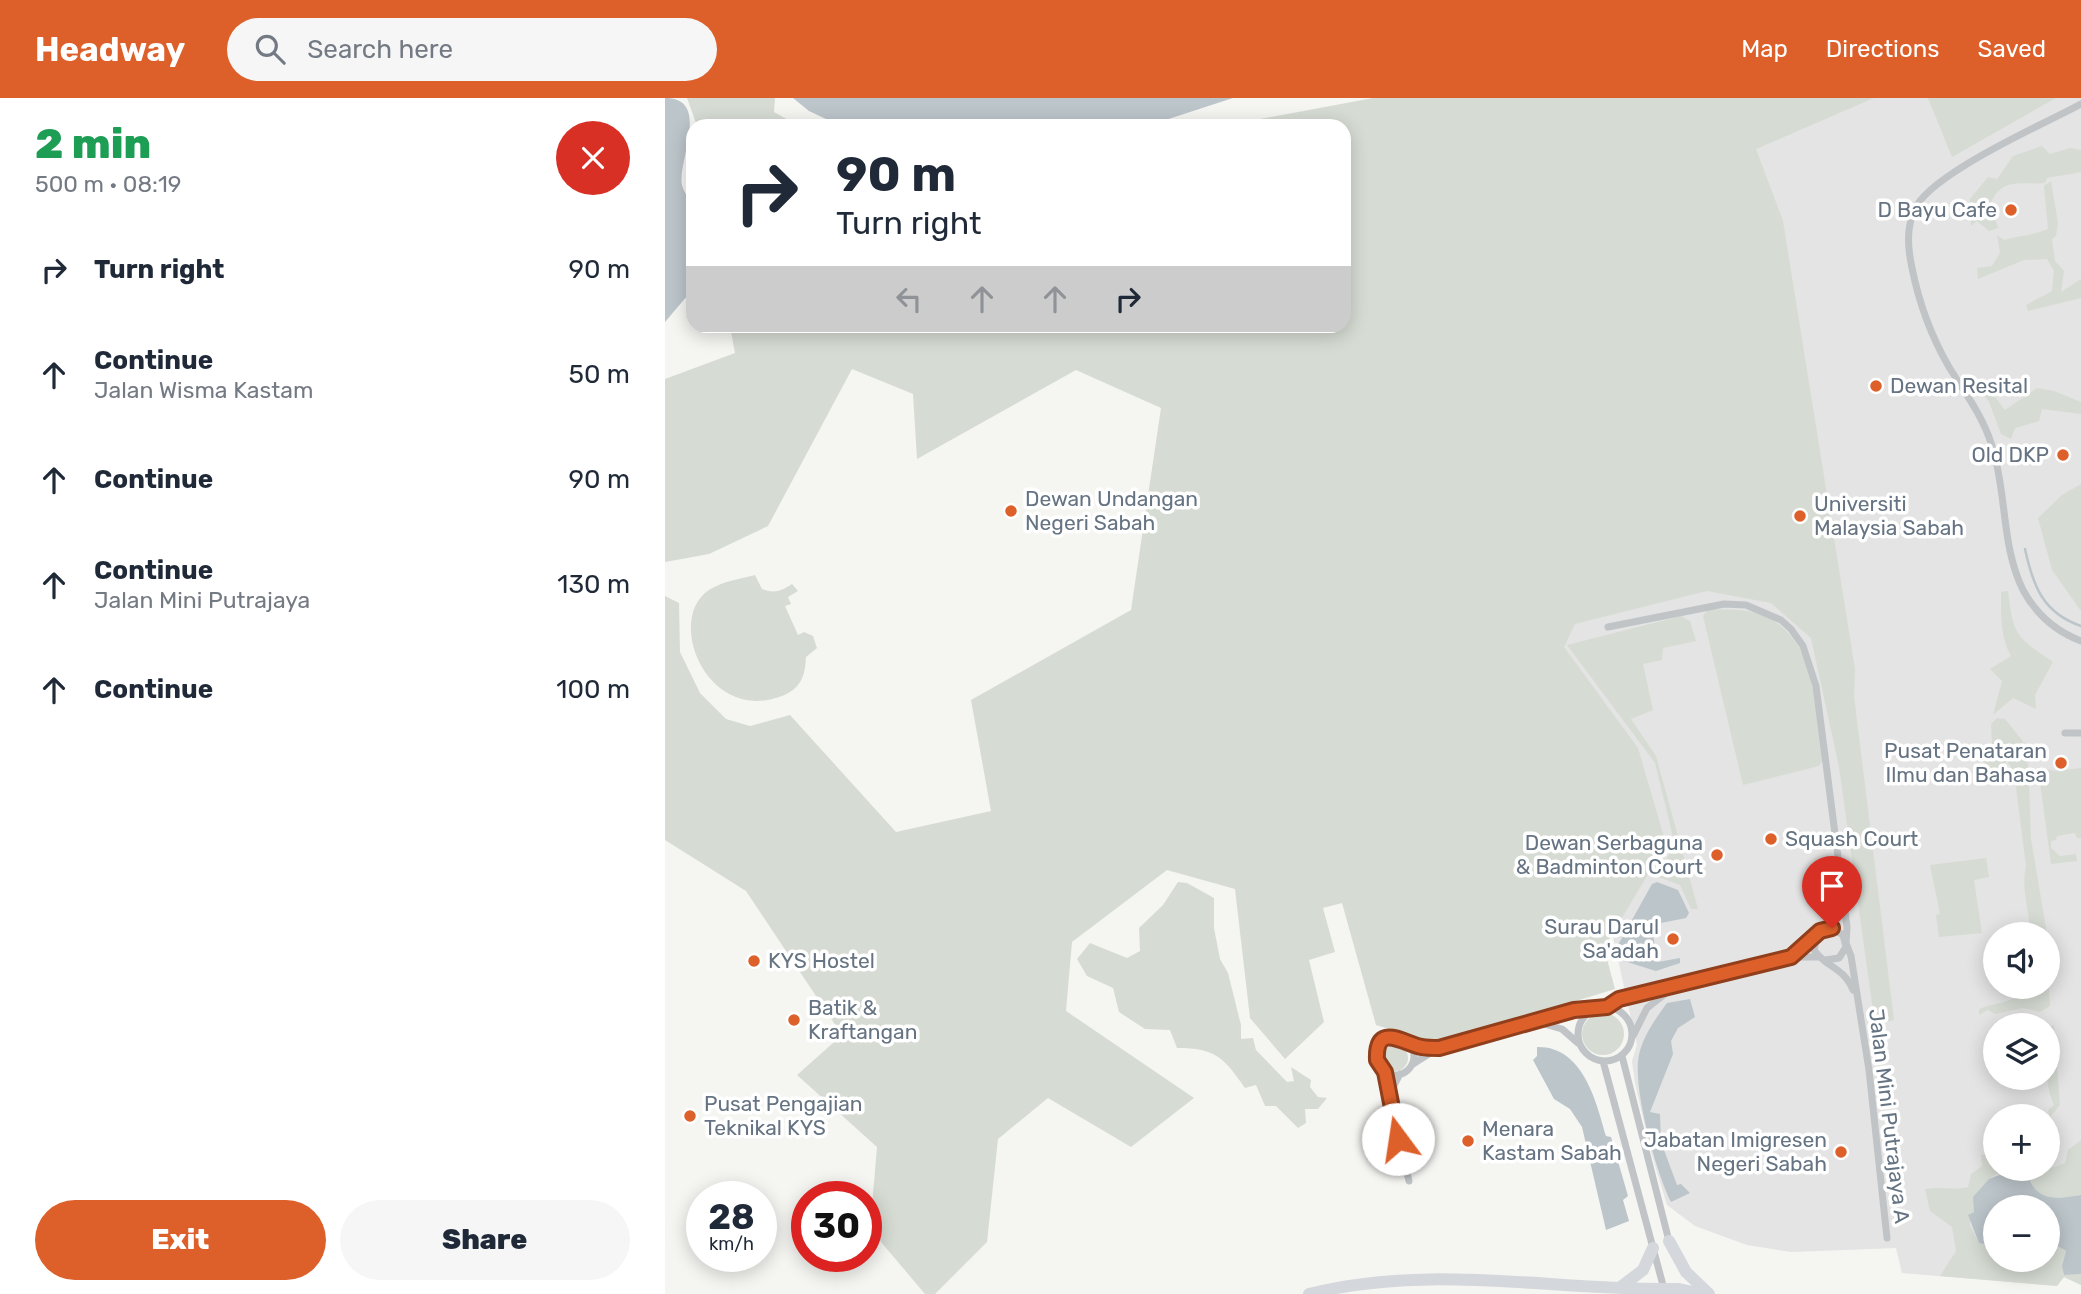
<!DOCTYPE html>
<meta charset="utf-8">
<style>
:root{--surface:#fff;--page:#f6f6f7;--text:#1f2937;--muted:#747a83;--accent:#dd602a}
body{margin:0;font-family:Rubik,sans-serif;background:var(--page);color:var(--text);height:100vh;display:flex;flex-direction:column;font-size:26px;white-space:nowrap}
*{box-sizing:border-box;margin:0}
p{font-size:23px;color:var(--muted)}
.icon{flex:none;width:38px;height:38px;fill:none;stroke:currentColor;stroke-width:2;stroke-linecap:round;stroke-linejoin:round}
.map{position:relative;flex:1;overflow:hidden}
.details{display:flex;flex-direction:column;background:var(--surface);width:665px}
.details>*{flex:none}
.banner{position:absolute;left:21px;top:21px;width:665px;height:214px;border-radius:21px;box-shadow:0 4px 18px #0003;background:#fff;color:var(--text);overflow:hidden}
.controls{position:absolute;left:1318px;top:824px;display:grid;gap:14px}
.controls a{display:grid;place-items:center;width:77px;height:77px;border-radius:50%;background:var(--surface);box-shadow:0 4px 18px #0003;font-size:35px}
.speed{position:absolute;left:21px;top:1083px;display:flex;gap:14px;font-size:35px;font-weight:700;text-align:center}
.speed>*{display:grid;place-content:center;width:91px;height:91px;border-radius:50%;background:var(--surface);box-shadow:0 4px 18px #0003;line-height:1}
.speed small{font-size:18px;font-weight:400}
.speed .limit{border:10px solid #d22;background:#fff;color:#111}
.pin{position:absolute;display:grid;place-items:center;width:60px;height:60px;color:#fff;margin:-72px -30px;border-radius:50% 50% 50% 0;rotate:-45deg;box-shadow:0 0 7px #0007}
.pin .icon{rotate:45deg}
.me{position:absolute;width:77px;margin:-38px;rotate:346deg;stroke-linejoin:round;filter:drop-shadow(0 0 5px #0008)}
.turn{display:flex;align-items:center;gap:24px;height:147px;padding:0 35px;font-size:32px}
.turn .icon{width:91px;height:91px;stroke-width:2.5}
.turn b{display:block;font-size:49px;line-height:60px}
.lanes{display:flex;align-items:center;height:66px;padding:0 35px;background:#0003;justify-content:center;gap:35px;direction:ltr}
.lanes .off{opacity:.35}
.round{display:grid;place-items:center;flex:none;width:74px;height:74px;border-radius:37px;background:var(--page)}
.head{display:flex;align-items:center;justify-content:space-between;height:119px;padding:0 35px}
h1{font-size:42px;font-weight:800;line-height:52px;color:#1e9e55}
.button{display:flex;gap:14px;margin-top:auto;padding:14px 35px}
.button a{flex:1;height:80px;border-radius:42px;background:var(--accent);color:#fff;font-size:28px;font-weight:800;line-height:80px;text-align:center}
.button a+a{background:var(--page);color:var(--text)}
ul{padding:0;list-style:none}
li{display:flex;align-items:center;gap:21px;height:105px;padding:0 35px}
li div{flex:1}
li b{display:block;font-size:26px}
li em{font-style:normal}
header{display:flex;align-items:center;gap:42px;box-sizing:border-box;height:98px;padding:0 35px;background:var(--accent);color:#fff}
header strong{font-size:33px}
nav{display:flex;gap:38px;margin-inline-start:auto;font-size:24px}
.search{width:490px;height:63px;background:var(--page);display:flex;align-items:center;gap:18px;box-sizing:border-box;padding:0 24px;border-radius:38px;color:var(--muted);font-size:26px}
main{display:flex;flex:1;min-height:0}
.map>svg:first-child{display:block}
.built{fill:#e3e4e3;fill-rule:evenodd}
.green{fill:#d6dcd3}
.water{fill:#bcc5ca}
.lines{fill:none;stroke-linecap:round;stroke-linejoin:round}
.stream{stroke:#bcc5ca;stroke-width:2.5}
.minor{stroke:#c0c4c7;stroke-width:7}
.trunk{stroke:#d4d8dc;stroke-width:12}
.route-casing{stroke:#903e1b;stroke-width:18}
.route{stroke:#dd602a;stroke-width:12}
.poi-dot{fill:#dd602a;stroke:#fff;stroke-width:2.5}
.labels{text-anchor:middle;stroke-width:7;stroke-linejoin:round;paint-order:stroke}
.poi-label{font-size:21px;fill:#657382;stroke:#fff;text-anchor:start}
.street-label{font-size:21px;fill:#657382;stroke:#fff}
</style>
<header>
<strong>Headway</strong>
<div class="search"><svg class="icon" aria-label="search" viewBox="0 0 24 24"><circle cx="10" cy="10" r="6"/><path d="M15 15l6 6"/></svg>Search here</div>
<nav><a>Map</a><a>Directions</a><a>Saved</a></nav>
</header>
<main>
<section class="details">
<div class="head"><div><h1>2 min</h1><p>500 m · 08:19</p></div><a class="round" style="background:#d93025;color:#fff"><svg class="icon" aria-label="close" viewBox="0 0 24 24"><path d="M6 6l12 12M18 6L6 18"/></svg></a></div>
<ul>
<li><svg class="icon" aria-label="right" viewBox="0 0 24 24"><path d="M7 20v-9h11M14 6l5 5-5 5"/></svg><div><b>Turn right</b></div><em>90 m</em></li>
<li><svg class="icon" aria-label="ahead" viewBox="0 0 24 24"><path d="M12 20V5M6 11l6-6 6 6"/></svg><div><b>Continue</b><p>Jalan Wisma Kastam</p></div><em>50 m</em></li>
<li><svg class="icon" aria-label="ahead" viewBox="0 0 24 24"><path d="M12 20V5M6 11l6-6 6 6"/></svg><div><b>Continue</b></div><em>90 m</em></li>
<li><svg class="icon" aria-label="ahead" viewBox="0 0 24 24"><path d="M12 20V5M6 11l6-6 6 6"/></svg><div><b>Continue</b><p>Jalan Mini Putrajaya</p></div><em>130 m</em></li>
<li><svg class="icon" aria-label="ahead" viewBox="0 0 24 24"><path d="M12 20V5M6 11l6-6 6 6"/></svg><div><b>Continue</b></div><em>100 m</em></li>
</ul>
<div class="button"><a>Exit</a><a>Share</a></div>
</section>
<div class="map">
<svg width="1416" height="1196" viewBox="0 0 1416 1196">
<rect width="100%" height="100%" fill="#f5f5f2"/>
<path class="built" d="M 762,0 L 1416,0 L 1416,1187 L 1399,1179 L 1392,1188 L 1237,1175 L 1231,1150 L 1126,1154 L 1082,1147 L 1030,1128 L 1002,1107 L 986,1054 L 970,985 L 967,963 L 972,947 ZM 1330,836 L 1382,836 L 1382,889 L 1330,889 ZM 1330,928 L 1382,928 L 1382,980 L 1330,980 ZM 1330,1018 L 1382,1018 L 1382,1071 L 1330,1071 ZM 1330,1110 L 1382,1110 L 1382,1162 L 1330,1162 Z"/>
<path class="green" d="M 22,0 L 110,0 L 109,14 L 134,28 L 32,28 Z
M 708,0 L 1209,0 L 1091,51 L 1118,123 L 1190,571 L 1189,598 L 1229,922 L 1210,927 L 1174,669 L 1146,540 L 1106,505 L 1042,493 L 910,526 L 899,549 L 973,650 L 1001,746 L 939,850 L 950,891 L 771,946 L 711,927 L 677,805 L 658,810 L 670,854 L 644,862 L 659,924 L 620,961 L 585,920 L 570,791 L 502,772 L 407,844 L 401,913 L 529,1000 L 466,1049 L 383,1000 L 333,1041 L 322,1144 L 270,1196 L 260,1196 L 205,1131 L 212,1049 L 132,977 L 177,937 L 81,793 L 0,742 L 0,498 L 14,505 L 15,554 L 35,595 L 61,621 L 85,628 L 125,617 L 231,734 L 326,713 L 306,602 L 466,512 L 496,310 L 411,272 L 252,361 L 248,296 L 187,271 L 103,428 L 44,456 L 0,464 L 0,281 L 70,255 L 65,228 L 679,228 L 679,28 L 572,28 L 579,24 Z
M 1263,0 L 1391,0 L 1287,59 Z
M 1377,48 L 1385,56 L 1405,50 L 1416,52 L 1416,74 L 1382,80 L 1380,85 C 1354,87 1336,79 1325,107 L 1333,130 L 1324,133 L 1312,123 L 1306,128 L 1305,101 L 1323,79 L 1332,81 L 1348,58 Z
M 1386,83 L 1393,125 L 1391,138 L 1387,141 L 1390,163 L 1399,173 L 1396,194 L 1416,181 L 1416,200 L 1363,213 L 1361,207 L 1387,193 L 1389,173 L 1382,161 L 1359,162 L 1313,181 L 1312,170 L 1327,168 L 1335,155 L 1332,137 L 1339,142 C 1355,138 1369,137 1383,131 L 1379,88 Z
M 1316,281 L 1340,312 L 1372,290 L 1389,293 L 1416,304 L 1416,316 L 1377,311 L 1374,323 L 1350,330 L 1346,341 L 1336,336 L 1324,304 L 1308,282 Z
M 1416,386 L 1416,513 L 1387,472 L 1373,420 L 1397,397 Z
M 90,477 L 97,491 C 110,496 116,493 127,486 L 133,493 L 123,499 L 126,506 L 120,508 L 133,537 L 139,534 L 148,538 L 152,550 L 141,559 C 140,580 135,592 114,599 C 41,624 0,521 44,492 C 58,483 75,481 90,477 Z
M 1343,493 C 1348,537 1351,539 1388,564 L 1370,597 L 1371,611 L 1348,600 L 1328,617 L 1337,583 L 1325,571 L 1346,558 C 1335,538 1336,517 1336,494 Z
M 1044,511 C 1057,512 1071,511 1083,513 C 1152,527 1150,606 1158,662 L 1154,668 L 1078,687 L 1038,518 Z
M 1016,518 L 1025,523 L 1031,543 L 998,550 L 997,562 L 978,566 L 988,612 L 966,621 L 991,658 L 1033,811 L 1026,811 L 1015,787 L 991,778 L 1010,747 L 990,665 L 902,547 Z
M 1332,620 L 1340,621 L 1357,642 L 1363,660 L 1366,741 L 1382,836 L 1366,836 C 1364,814 1356,789 1361,768 L 1349,674 L 1342,663 L 1335,670 L 1321,671 L 1319,661 L 1327,646 L 1326,626 Z
M 1373,669 L 1390,673 L 1416,670 L 1416,740 L 1412,740 L 1410,735 L 1392,738 L 1391,742 L 1386,743 L 1386,750 L 1395,758 L 1411,756 L 1412,763 L 1386,766 Z
M 1321,760 L 1324,779 L 1309,782 L 1317,835 L 1274,839 L 1271,817 L 1275,816 L 1265,767 Z
M 513,784 L 522,785 L 549,800 L 549,830 L 555,861 L 563,875 L 576,927 L 576,941 L 588,940 L 591,952 L 622,984 L 629,983 L 626,969 L 646,982 L 645,989 L 653,999 L 662,1000 L 653,1011 L 640,1011 L 641,1025 L 633,1030 L 611,1008 L 600,1008 L 591,987 L 580,990 C 559,960 551,950 512,950 L 505,932 L 480,931 L 454,914 L 448,890 L 422,878 L 412,861 L 425,845 L 462,860 L 475,853 L 474,830 L 498,807 Z
M 1383,875 L 1385,908 L 1375,914 L 1358,910 L 1330,916 L 1323,912 L 1314,917 L 1314,911 C 1332,903 1348,907 1361,889 L 1382,889 Z
M917 936a21 21 0 1 1 42 0a21 21 0 1 1-42 0Z
M 1389,927 L 1395,1007 L 1385,1019 L 1383,1012 L 1389,1007 C 1378,984 1382,954 1384,929 Z
M717 960a13 13 0 1 1 26 0a13 13 0 1 1-26 0Z
M 1416,1042 L 1416,1097 C 1397,1100 1369,1105 1364,1081 C 1357,1079 1351,1074 1343,1073 C 1324,1072 1312,1098 1309,1114 L 1305,1116 L 1305,1128 L 1314,1145 L 1330,1137 L 1330,1162 L 1382,1162 L 1383,1142 L 1401,1153 L 1397,1168 L 1399,1177 L 1416,1176 L 1416,1187 L 1399,1179 L 1392,1188 L 1275,1178 L 1291,1153 L 1287,1129 L 1265,1113 L 1260,1091 C 1275,1088 1289,1093 1303,1089 L 1306,1076 L 1317,1068 L 1316,1057 L 1330,1056 L 1330,1071 L 1384,1071 L 1400,1065 L 1403,1052 Z"/>
<path class="water" d="M 0,0 C 47,0 12,63 17,87 C 19,95 24,100 28,106 L 28,191 L 0,224 Z
M 128,0 L 568,0 L 482,28 L 176,28 L 144,13 Z
M 992,784 L 1013,792 L 1024,815 L 1021,820 L 986,827 L 993,864 L 1015,860 L 1015,865 L 991,873 L 959,863 L 953,847 L 987,786 Z
M 1025,901 L 1030,919 L 1013,930 L 1006,943 L 1008,956 L 985,1014 L 995,1016 L 996,1044 L 1012,1087 L 1016,1086 L 1025,1095 L 1006,1104 C 991,1074 967,989 974,957 C 978,938 991,920 1002,905 Z
M 872,949 C 918,948 931,1003 941,1038 L 946,1039 L 963,1098 L 958,1102 L 964,1123 L 941,1132 L 917,1029 L 905,1011 L 889,1001 L 868,962 L 872,958 Z
M 1345,1073 L 1358,1080 L 1363,1078 C 1372,1104 1392,1101 1416,1097 L 1416,1176 L 1399,1177 L 1397,1168 L 1401,1153 L 1383,1142 L 1382,1110 L 1330,1110 L 1330,1137 L 1322,1146 L 1314,1145 L 1303,1117 L 1309,1114 L 1308,1099 L 1324,1081 Z"/>
<g class="lines">
<path class="stream" d="M 1360,451 C 1368,488 1378,515 1416,528"/>
<path class="minor" d="M 1416,6 C 1379,26 1262,77 1249,113 C 1241,132 1243,151 1247,170 C 1254,205 1266,238 1284,269 C 1300,295 1318,318 1327,348 C 1342,394 1336,448 1358,492 C 1371,516 1390,533 1416,543
M 943,529 L 1059,506 L 1081,507 L 1116,522 L 1126,531 L 1138,548 L 1151,588 L 1182,829 L 1181,845 L 1186,858 L 1204,972 L 1222,1140
M 1400,635 L 1416,635
M 1159,830 L 1171,814 L 1175,794
M 1127,858 L 1150,839
M 1160,862 L 1174,860 L 1181,849 L 1178,837 L 1167,830 L 1152,836 L 1149,852 C 1161,870 1178,868 1188,892
M913 936a27 27 0 1 1 54 0a27 27 0 1 1-54 0Z
M 942,909 L 954,901 L 1126,859 L 1154,859
M 872,924 L 897,931 L 913,945
M 968,938 L 982,910 L 1005,892
M711 958a19 19 0 1 1 38 0a19 19 0 1 1-38 0Z
M 745,945 L 774,950 L 909,912 L 926,913
M 957,958 L 1004,1143
M 938,963 L 999,1191
M 748,966 L 773,950
M 720,974 L 723,1000 L 744,1083
M 723,999 L 735,976"/>
<path class="trunk" d="M 1004,1143 L 1021,1174 L 1044,1196
M 957,1188 L 978,1172 L 988,1150
M 644,1196 C 766,1165 890,1193 1014,1191 L 1036,1196"/>
</g>
<g class="lines">
<defs>
<path id="route" d="M 733,1041 L 720,974 L 712,962 C 710,922 741,947 757,949 C 762,950 769,950 774,950 L 909,912 L 942,909 L 954,901 L 1126,859 L 1155,833 L 1167,830"/>
</defs>
<use href="#route" class="route-casing"/>
<use href="#route" class="route"/>
</g>
<g class="poi-dot">
<circle cx="1346" cy="112" r="7"/>
<circle cx="1211" cy="288" r="7"/>
<circle cx="1398" cy="357" r="7"/>
<circle cx="346" cy="413" r="7"/>
<circle cx="1135" cy="418" r="7"/>
<circle cx="1396" cy="665" r="7"/>
<circle cx="1106" cy="741" r="7"/>
<circle cx="1052" cy="757" r="7"/>
<circle cx="1008" cy="841" r="7"/>
<circle cx="89" cy="863" r="7"/>
<circle cx="129" cy="922" r="7"/>
<circle cx="25" cy="1018" r="7"/>
<circle cx="803" cy="1043" r="7"/>
<circle cx="1176" cy="1054" r="7"/>
</g>
<g class="labels">
<g class="poi-label">
<text x="1332" y="119" text-anchor="end">D Bayu Cafe</text>
<text x="1225" y="295">Dewan Resital</text>
<text x="1384" y="364" text-anchor="end">Old DKP</text>
<text x="360" y="408">Dewan Undangan<tspan x="360" dy="24">Negeri Sabah</tspan></text>
<text x="1149" y="413">Universiti<tspan x="1149" dy="24">Malaysia Sabah</tspan></text>
<text x="1382" y="660" text-anchor="end">Pusat Penataran<tspan x="1382" dy="24">Ilmu dan Bahasa</tspan></text>
<text x="1120" y="748">Squash Court</text>
<text x="1038" y="752" text-anchor="end">Dewan Serbaguna<tspan x="1038" dy="24">&amp; Badminton Court</tspan></text>
<text x="994" y="836" text-anchor="end">Surau Darul<tspan x="994" dy="24">Sa'adah</tspan></text>
<text x="103" y="870">KYS Hostel</text>
<text x="143" y="917">Batik &amp;<tspan x="143" dy="24">Kraftangan</tspan></text>
<text x="39" y="1013">Pusat Pengajian<tspan x="39" dy="24">Teknikal KYS</tspan></text>
<text x="817" y="1038">Menara<tspan x="817" dy="24">Kastam Sabah</tspan></text>
<text x="1162" y="1049" text-anchor="end">Jabatan Imigresen<tspan x="1162" dy="24">Negeri Sabah</tspan></text>
</g>
<g class="street-label">
<text transform="translate(1224 1018) rotate(83)" y="7">Jalan Mini Putrajaya A</text>
</g>
</g>
</svg>
<div class="controls">
<a><svg class="icon" aria-label="sound" viewBox="0 0 24 24"><path d="M4 9h4l5-4v14l-5-4H4zM17 9q2 3 0 6"/></svg></a>
<a><svg class="icon" aria-label="layers" viewBox="0 0 24 24"><path d="M12 4l9 5-9 5-9-5zM3 14l9 5 9-5"/></svg></a>
<a>+</a>
<a>−</a>
</div>
<div class="speed"><div>28<small>km/h</small></div><div class="limit">30</div></div>
<div class="pin" style="left:1167px;top:830px;background:#d93025"><svg class="icon" aria-label="arrive" viewBox="0 0 24 24"><path d="M6 21V4h12l-3 4 3 4H6"/></svg></div>
<svg class="me" style="left:733px;top:1041px" viewBox="-20 -20 40 40"><circle r="19" fill="#fff"/><path d="M0-13L10 11 0 6-10 11z" fill="#dd602a"/></svg>
<div class="banner">
<div class="turn"><svg class="icon" aria-label="right" viewBox="0 0 24 24"><path d="M7 20v-9h11M14 6l5 5-5 5"/></svg><div><b>90 m</b>Turn right</div></div>
<div class="lanes"><svg class="icon off" aria-label="left" viewBox="0 0 24 24"><path d="M17 20v-9H6M10 6l-5 5 5 5"/></svg><svg class="icon off" aria-label="ahead" viewBox="0 0 24 24"><path d="M12 20V5M6 11l6-6 6 6"/></svg><svg class="icon off" aria-label="ahead" viewBox="0 0 24 24"><path d="M12 20V5M6 11l6-6 6 6"/></svg><svg class="icon" aria-label="right" viewBox="0 0 24 24"><path d="M7 20v-9h11M14 6l5 5-5 5"/></svg></div>
</div>
</div>
</main>
